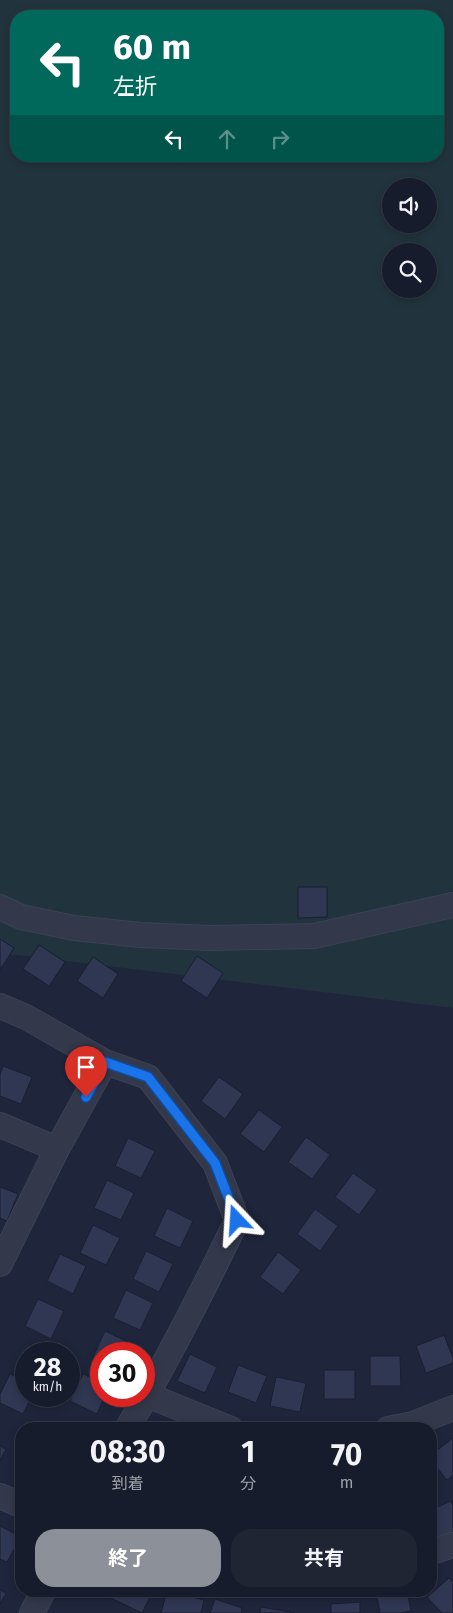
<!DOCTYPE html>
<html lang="ja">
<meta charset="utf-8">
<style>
:root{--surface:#171c2c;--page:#202534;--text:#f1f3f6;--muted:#9ea1a9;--line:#363a48;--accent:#8c9099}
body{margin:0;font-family:"Fira Sans","Noto Sans JP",sans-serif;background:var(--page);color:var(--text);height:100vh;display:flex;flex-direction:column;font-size:19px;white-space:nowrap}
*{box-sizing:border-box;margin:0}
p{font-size:16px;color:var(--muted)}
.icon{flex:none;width:28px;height:28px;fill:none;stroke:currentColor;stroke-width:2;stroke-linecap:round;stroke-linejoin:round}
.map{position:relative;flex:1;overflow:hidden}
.drawer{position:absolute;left:15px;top:1422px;width:422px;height:175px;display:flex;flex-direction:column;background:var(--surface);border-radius:20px;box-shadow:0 2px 8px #0003,0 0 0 1px var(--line)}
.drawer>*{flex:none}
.guide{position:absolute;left:10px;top:10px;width:434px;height:152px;border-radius:20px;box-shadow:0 2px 8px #0003,0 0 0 1px var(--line);background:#00695c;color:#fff;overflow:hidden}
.tools{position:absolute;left:382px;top:178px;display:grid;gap:10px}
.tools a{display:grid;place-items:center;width:55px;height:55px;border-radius:50%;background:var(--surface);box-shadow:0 2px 8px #0003,0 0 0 1px var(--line);font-size:25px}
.speed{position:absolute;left:15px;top:1342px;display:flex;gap:10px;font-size:25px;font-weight:700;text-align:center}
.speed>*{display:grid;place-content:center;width:65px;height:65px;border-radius:50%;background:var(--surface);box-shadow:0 2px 8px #0003,0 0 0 1px var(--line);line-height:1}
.speed small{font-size:12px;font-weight:400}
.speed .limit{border:8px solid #d22;background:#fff;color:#111}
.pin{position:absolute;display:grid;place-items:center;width:42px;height:42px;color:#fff;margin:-51px -21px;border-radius:50% 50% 50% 0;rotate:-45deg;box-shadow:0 0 5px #0007}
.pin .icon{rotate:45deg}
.me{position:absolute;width:55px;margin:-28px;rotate:340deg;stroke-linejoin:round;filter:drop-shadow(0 0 4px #0008)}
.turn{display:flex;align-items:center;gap:18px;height:105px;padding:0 20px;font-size:22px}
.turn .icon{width:65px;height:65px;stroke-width:2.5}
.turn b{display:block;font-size:35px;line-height:42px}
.lanes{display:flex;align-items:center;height:48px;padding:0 20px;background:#0003;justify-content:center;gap:25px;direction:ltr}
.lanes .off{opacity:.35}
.eta{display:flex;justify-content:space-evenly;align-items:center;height:85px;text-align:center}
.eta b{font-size:30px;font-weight:700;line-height:35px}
.button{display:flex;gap:10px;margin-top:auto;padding:10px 20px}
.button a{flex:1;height:58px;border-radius:20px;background:var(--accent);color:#fff;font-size:20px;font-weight:700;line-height:58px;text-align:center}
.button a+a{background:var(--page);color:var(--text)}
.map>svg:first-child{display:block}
.green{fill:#21333c;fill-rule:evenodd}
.building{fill:#303752;stroke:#1a1f32}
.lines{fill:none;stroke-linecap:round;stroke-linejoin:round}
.minor-casing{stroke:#3c4155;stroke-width:26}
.minor{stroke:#33384b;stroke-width:24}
.route-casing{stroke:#114b97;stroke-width:12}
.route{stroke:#1a73e8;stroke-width:9}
</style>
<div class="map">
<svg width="453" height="1613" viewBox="0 0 453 1613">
<rect width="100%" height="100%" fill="#1f253b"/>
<path class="green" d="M 0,0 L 453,0 L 453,1008 L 0,953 ZM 16,16 L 438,16 L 438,156 L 16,156 ZM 391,186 L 429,186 L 429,224 L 391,224 ZM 391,251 L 429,251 L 429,289 L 391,289 Z"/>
<path class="building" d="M 298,887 L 327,887 L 327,917 L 298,918 Z
M 0,939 L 14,948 L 0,970 Z
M 39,945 L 65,962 L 49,986 L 23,969 Z
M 197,956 L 223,973 L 207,998 L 181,981 Z
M 93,957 L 118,974 L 103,998 L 77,981 Z
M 3,1066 L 32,1077 L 21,1104 L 0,1096 L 0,1074 Z
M 219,1077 L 243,1094 L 225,1119 L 201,1101 Z
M 259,1110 L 282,1127 L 264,1152 L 240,1134 Z
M 306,1137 L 330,1155 L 312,1179 L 288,1162 Z
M 128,1138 L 155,1151 L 141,1178 L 115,1166 Z
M 353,1173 L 377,1190 L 359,1215 L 335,1197 Z
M 107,1180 L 134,1193 L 121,1220 L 94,1208 Z
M 0,1187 L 18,1194 L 7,1221 L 0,1218 Z
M 167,1208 L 193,1221 L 180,1248 L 154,1236 Z
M 315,1209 L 338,1226 L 320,1251 L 297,1234 Z
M 93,1225 L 120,1238 L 106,1265 L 80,1253 Z
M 146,1251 L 173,1264 L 159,1292 L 133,1279 Z
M 278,1252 L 301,1270 L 283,1294 L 260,1277 Z
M 60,1254 L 86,1266 L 73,1294 L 47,1281 Z
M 126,1290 L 153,1303 L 140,1330 L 113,1318 Z
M 38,1299 L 64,1311 L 51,1339 L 25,1326 Z
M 105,1331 L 132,1344 L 127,1354 L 101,1354 L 101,1363 L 92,1359 Z
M 444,1335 L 453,1358 L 453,1363 L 426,1373 L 416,1346 Z
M 190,1354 L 217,1367 L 205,1393 L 177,1381 Z
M 370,1356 L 400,1356 L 401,1386 L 370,1386 Z
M 238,1365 L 267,1376 L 256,1403 L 228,1392 Z
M 324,1370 L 355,1370 L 355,1399 L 324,1399 Z
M 10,1374 L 26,1382 L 26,1396 L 32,1396 L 23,1414 L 0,1403 L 0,1394 Z
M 83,1374 L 101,1382 L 101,1396 L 105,1396 L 97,1414 L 70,1401 Z
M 276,1377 L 306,1383 L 300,1412 L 270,1406 Z
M 453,1438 L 453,1475 L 447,1480 L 431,1460 L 431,1455 Z
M 0,1446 L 6,1449 L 0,1461 Z
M 451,1501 L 453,1506 L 453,1534 L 437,1541 L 431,1528 L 431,1510 Z
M 0,1526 L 21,1537 L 7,1562 L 0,1559 Z
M 449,1578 L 453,1582 L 453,1613 L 442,1613 L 427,1597 Z
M 0,1590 L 6,1593 L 0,1604 Z
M 110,1591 L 153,1591 L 142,1613 L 107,1596 Z
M 167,1591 L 204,1600 L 201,1613 L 161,1613 Z
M 376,1591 L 407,1591 L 411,1611 L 399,1613 L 380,1613 Z
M 215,1599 L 242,1608 L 241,1613 L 210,1613 Z
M 360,1602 L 360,1613 L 331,1613 L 331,1604 Z
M 261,1607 L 295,1613 L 260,1613 Z"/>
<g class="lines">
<defs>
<path id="minor" d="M 0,907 L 21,917 L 74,928 L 141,935 L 210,938 L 314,936 L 453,905
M 0,1006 L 26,1017 L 105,1062 L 148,1077 L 215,1163 L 237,1220 C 203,1291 167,1361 127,1429
M 0,1125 L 57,1149
M 0,1264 L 57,1149 L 105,1062
M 147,1395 L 231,1429
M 388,1429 L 413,1424 L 453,1408
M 0,1496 L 21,1505
M 431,1552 L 453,1545
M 32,1613 L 43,1591"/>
</defs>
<use href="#minor" class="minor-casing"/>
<use href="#minor" class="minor"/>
</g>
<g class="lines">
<defs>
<path id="route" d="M 86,1097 L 105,1062 L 148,1077 L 215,1163 L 237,1220"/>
</defs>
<use href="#route" class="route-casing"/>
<use href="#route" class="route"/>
</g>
</svg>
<div class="tools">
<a><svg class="icon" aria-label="sound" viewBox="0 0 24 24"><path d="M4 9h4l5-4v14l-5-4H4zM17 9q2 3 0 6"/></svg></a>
<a><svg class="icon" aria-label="search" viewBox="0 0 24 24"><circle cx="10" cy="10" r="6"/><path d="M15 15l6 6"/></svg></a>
</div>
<div class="speed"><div>28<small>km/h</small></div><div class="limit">30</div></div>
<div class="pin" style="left:86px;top:1097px;background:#d93025"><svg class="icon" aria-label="arrive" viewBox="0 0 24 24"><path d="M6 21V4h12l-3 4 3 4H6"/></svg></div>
<svg class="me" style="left:237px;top:1220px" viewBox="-20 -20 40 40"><path d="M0-17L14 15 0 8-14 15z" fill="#1a73e8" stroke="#fff" stroke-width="4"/></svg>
<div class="guide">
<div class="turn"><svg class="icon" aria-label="left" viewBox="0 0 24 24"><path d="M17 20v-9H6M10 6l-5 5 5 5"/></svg><div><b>60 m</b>左折</div></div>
<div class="lanes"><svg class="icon" aria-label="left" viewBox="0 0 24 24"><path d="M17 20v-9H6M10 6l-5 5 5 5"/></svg><svg class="icon off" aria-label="ahead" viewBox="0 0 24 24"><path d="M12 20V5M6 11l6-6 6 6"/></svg><svg class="icon off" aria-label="right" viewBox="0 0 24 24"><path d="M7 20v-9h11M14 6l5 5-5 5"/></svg></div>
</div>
<section class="drawer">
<div class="eta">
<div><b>08:30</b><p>到着</p></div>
<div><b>1</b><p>分</p></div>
<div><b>70</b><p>m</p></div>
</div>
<div class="button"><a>終了</a><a>共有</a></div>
</section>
</div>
